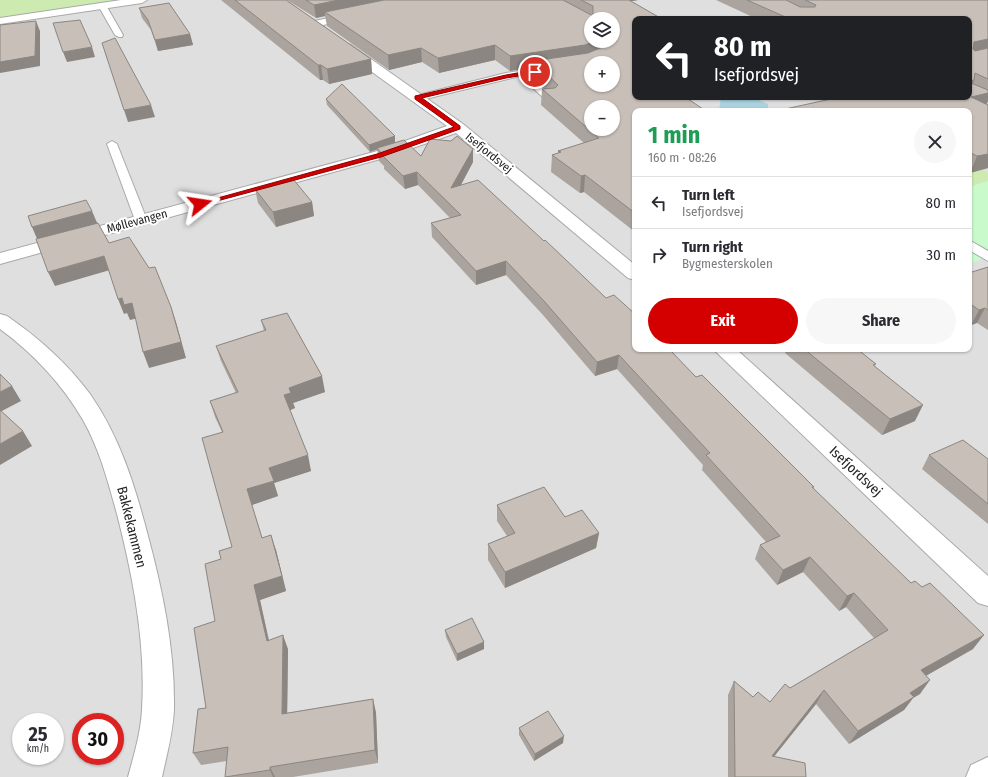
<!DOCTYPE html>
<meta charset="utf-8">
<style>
:root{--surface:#fff;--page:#f7f7f7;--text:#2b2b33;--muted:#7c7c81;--line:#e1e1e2;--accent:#d40000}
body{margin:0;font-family:"Fira Sans Condensed",sans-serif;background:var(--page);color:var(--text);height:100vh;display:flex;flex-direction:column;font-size:15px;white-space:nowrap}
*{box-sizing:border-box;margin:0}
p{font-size:13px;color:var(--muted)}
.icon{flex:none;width:22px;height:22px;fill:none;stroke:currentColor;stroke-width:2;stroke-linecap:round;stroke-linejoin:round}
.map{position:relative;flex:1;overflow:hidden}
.details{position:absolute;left:632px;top:108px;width:340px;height:244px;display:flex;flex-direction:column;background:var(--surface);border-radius:8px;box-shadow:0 1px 3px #0004}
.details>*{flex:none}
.hud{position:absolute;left:632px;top:16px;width:340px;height:84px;border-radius:8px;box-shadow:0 1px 3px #0004;background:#202124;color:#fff;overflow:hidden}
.tools{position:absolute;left:584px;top:12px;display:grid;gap:8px}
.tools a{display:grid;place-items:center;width:36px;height:36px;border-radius:50%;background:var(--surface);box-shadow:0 1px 3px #0004;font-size:20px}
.speed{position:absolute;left:12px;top:713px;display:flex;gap:8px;font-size:20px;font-weight:700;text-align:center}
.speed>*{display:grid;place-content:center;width:52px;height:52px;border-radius:50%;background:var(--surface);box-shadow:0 1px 3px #0004;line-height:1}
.speed small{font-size:10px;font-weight:400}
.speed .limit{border:6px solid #d22;background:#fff;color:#111}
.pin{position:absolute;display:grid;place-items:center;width:34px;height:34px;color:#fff;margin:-17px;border:2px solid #fff;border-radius:50%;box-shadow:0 1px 4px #0007}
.me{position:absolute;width:44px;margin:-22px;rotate:75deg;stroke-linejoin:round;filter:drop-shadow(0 0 3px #0008)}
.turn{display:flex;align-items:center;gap:14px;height:84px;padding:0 16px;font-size:18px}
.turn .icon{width:52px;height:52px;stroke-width:2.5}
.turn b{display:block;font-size:28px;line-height:34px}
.round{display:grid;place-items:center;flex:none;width:42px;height:42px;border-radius:21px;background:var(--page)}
.summary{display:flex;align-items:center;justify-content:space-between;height:68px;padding:0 16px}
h1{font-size:24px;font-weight:700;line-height:30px;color:#1e9e55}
.button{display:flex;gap:8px;margin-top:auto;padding:8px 16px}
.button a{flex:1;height:46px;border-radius:24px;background:var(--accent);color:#fff;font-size:16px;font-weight:700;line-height:46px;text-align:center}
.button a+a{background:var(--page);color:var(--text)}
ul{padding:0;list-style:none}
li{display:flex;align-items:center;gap:12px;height:52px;padding:0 16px;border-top:1px solid var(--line)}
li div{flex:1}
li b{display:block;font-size:15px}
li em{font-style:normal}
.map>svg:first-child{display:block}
.residential{fill:#e0dfdf;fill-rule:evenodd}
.grass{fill:#cdebb0}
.park{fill:#c8facc}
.water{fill:#aad3df}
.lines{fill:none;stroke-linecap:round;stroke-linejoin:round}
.service-casing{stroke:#a9a9a9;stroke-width:2}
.minor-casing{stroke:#a9a9a9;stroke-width:2}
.service{fill:#fff;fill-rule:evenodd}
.minor{fill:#fff;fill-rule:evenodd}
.wall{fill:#aba49e;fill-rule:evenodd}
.shaded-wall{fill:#8b8681}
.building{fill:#c7bfb8;stroke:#8b8681;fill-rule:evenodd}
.route{fill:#d40000;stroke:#8a0000}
.labels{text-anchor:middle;stroke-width:4;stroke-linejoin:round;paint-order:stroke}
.far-street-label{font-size:12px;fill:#222;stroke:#fff}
.street-label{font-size:14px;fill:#222;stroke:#fff}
</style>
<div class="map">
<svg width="988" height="777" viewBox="0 0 988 777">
<rect width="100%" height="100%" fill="#f2efe9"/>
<path class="residential" d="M 128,0 L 988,0 L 988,777 L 0,777 L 0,18 ZM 591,19 L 613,19 L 613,41 L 591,41 ZM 635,19 L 969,19 L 969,97 L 635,97 ZM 591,63 L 613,63 L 613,85 L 591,85 ZM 591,107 L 613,107 L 613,129 L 591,129 ZM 635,111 L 969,111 L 969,349 L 635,349 ZM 21,722 L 55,722 L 55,756 L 21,756 ZM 81,722 L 115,722 L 115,756 L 81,756 Z"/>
<path class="grass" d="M 0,0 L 128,0 L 0,18 Z
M 969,163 L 988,173 L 988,181 L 969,187 Z"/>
<path class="park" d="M 988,181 L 988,257 L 969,264 L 969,187 Z"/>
<path class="water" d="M 721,97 L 752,97 L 768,104 L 768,108 L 760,111 L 719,111 Z"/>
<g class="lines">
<defs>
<path id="service" d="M 100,5 L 107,7 L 123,35 L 122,37 L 119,37 L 115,35 L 99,7 Z
M 555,65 L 560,68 L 558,70 L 529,75 L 554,98 L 556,100 L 554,102 L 548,102 L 520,76 L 417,101 L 412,98 L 414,96 L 506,73 Z
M 112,141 L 117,144 L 147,220 L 145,223 L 141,224 L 135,220 L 107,144 Z
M 969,240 L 988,251 L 988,261 L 969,250 Z"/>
<path id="minor" d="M 121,0 L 147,0 L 142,3 L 0,24 L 0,18 Z
M 356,12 L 360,13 L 361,15 L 360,17 L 314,27 L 308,24 L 310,22 Z
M 347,44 L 351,45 L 463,124 L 635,265 L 635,280 L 628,278 L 456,133 L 384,158 L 0,264 L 0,253 L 374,152 L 447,126 L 343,51 L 341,48 Z
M 0,314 L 7,316 C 39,338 67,363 90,394 C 120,437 135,486 148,536 C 163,592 175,650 174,709 C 173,732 167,754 162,777 L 128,777 C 134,755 141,732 142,709 C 146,643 133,577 117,514 C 108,482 100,450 83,420 C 62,384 34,354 0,329 Z
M 713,349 L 736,349 L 988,576 L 988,606 L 978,603 Z
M 988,757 L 988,777 L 966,777 L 971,765 Z"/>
</defs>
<use href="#service" class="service-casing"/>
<use href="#minor" class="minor-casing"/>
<use href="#service" class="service"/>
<use href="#minor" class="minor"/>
</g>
<path class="wall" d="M 221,0 L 286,0 L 371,59 L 372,74 L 329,84 L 323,80 L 320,80 Z
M 287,0 L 638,0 L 631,1 L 635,111 L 635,232 L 584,192 L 580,193 L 551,172 L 552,155 L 558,153 L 558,151 L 584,143 L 541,105 L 542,89 L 546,89 L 532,76 L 533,67 L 510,71 L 495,60 L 439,73 L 422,62 L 389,70 L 327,26 L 325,16 L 316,18 ZM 613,19 L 613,41 L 591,41 Z
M 716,0 L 988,0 L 988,101 L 987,104 L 988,168 L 970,173 L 969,173 L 969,19 L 757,19 Z
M 139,8 L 190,34 L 193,45 L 158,51 L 151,30 L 142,18 Z
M 326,99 L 395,136 L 395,142 L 421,156 L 473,149 L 473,162 L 460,186 L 606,298 L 696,377 L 814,487 L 813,488 L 973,649 L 926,676 L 920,694 L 913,698 L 904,710 L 849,744 L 816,704 L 774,756 L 806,777 L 728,777 L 728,695 L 734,681 L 753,697 L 770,702 L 790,688 L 874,638 L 846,607 L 839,611 L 803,572 L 777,585 L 755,559 L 760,545 L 766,542 L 702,470 L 703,465 L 617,369 L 595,376 L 543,315 L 506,275 L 476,285 L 432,237 L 431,223 L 450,218 L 418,185 L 405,189 L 384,169 L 384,166 L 379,161 L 377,149 L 370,152 L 327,105 Z
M 255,189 L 312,202 L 314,216 L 276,227 L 258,203 Z
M 988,267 L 988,330 L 977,323 L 971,325 L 969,323 L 969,273 Z
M 261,320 L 325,392 L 293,403 L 295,408 L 290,410 L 311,471 L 274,483 L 278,496 L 252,505 L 262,537 L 276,550 L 286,591 L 260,600 L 269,640 L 288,649 L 287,713 L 373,699 L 376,713 L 378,763 L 293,777 L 225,777 L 227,761 L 201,765 L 193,753 L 206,708 L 221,559 L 232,547 L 222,432 L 215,417 L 210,401 L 236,393 L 221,361 L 216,346 L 264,331 Z
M 787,349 L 857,349 L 875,366 L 915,421 L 882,435 L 785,353 Z
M 929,455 L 988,459 L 988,524 L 922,469 Z
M 497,505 L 565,517 L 599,533 L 596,548 L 505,588 L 488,560 L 488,544 L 507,536 L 497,521 Z
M 445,630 L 484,642 L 484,649 L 457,661 L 446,637 Z
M 519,728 L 563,743 L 534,761 L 519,735 Z"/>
<path class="shaded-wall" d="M 339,0 L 404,0 L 325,12 L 325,16 L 316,18 L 314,5 Z
M 613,0 L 638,0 L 613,5 Z
M 36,21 L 40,31 L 40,66 L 0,73 L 0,62 Z
M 190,34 L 193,45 L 158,51 L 155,40 Z
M 988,39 L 988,52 L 969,56 L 974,42 Z
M 595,41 L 605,41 L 604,51 L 533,61 L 533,67 L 510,71 L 510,56 Z
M 495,45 L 495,60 L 439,73 L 438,58 Z
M 92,47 L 95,57 L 67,62 L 63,52 Z
M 421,48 L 422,62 L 389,70 L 388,55 Z
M 371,59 L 372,74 L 329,84 L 327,69 Z
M 318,65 L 321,65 L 323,80 L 320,80 Z
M 974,80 L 969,92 L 970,81 Z
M 988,93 L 988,101 L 985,107 L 971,97 Z
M 151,105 L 155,117 L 128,122 L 124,110 Z
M 395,136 L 395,143 L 370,152 L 369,145 Z
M 473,149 L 473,162 L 452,202 L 451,188 Z
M 988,154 L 988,168 L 970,173 L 977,156 Z
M 417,172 L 418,185 L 405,189 L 403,176 Z
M 585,175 L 584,192 L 580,193 L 581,176 Z
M 312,202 L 314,216 L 276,227 L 273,212 Z
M 92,211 L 98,225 L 38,241 L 32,227 Z
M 104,256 L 110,270 L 55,286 L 48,272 Z
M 506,261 L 506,275 L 476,285 L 476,271 Z
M 122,298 L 132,303 L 138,318 L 130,320 L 127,313 L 124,314 L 118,299 Z
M 171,307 L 176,322 L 186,358 L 149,368 L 143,352 Z
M 985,308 L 977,323 L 971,325 L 979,310 Z
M 619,355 L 617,369 L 595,376 L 597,362 Z
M 322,376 L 325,392 L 293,403 L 295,408 L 288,411 L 284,395 L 289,388 Z
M 12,386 L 21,401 L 0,412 L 0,392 Z
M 923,405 L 915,421 L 882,435 L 890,419 Z
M 23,431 L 32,446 L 0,465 L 0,444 Z
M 308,455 L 311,471 L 274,483 L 278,496 L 252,505 L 247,489 L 269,468 Z
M 599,533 L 596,548 L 505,588 L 505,572 Z
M 271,535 L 276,550 L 286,591 L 260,600 L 272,656 L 267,641 L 254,585 Z
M 810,557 L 803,572 L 777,585 L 783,570 Z
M 854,593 L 846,607 L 839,611 L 847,596 Z
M 283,635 L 288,649 L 287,727 L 282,714 Z
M 984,635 L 973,649 L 911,684 L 921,670 Z
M 484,642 L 484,649 L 457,661 L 457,654 Z
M 930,680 L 920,694 L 913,698 L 904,710 L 849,744 L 858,731 L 910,693 Z
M 824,690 L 816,704 L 765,768 L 772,756 Z
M 373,699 L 376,713 L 378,763 L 375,750 Z
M 564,736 L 563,743 L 534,761 L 535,754 Z
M 270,767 L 275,777 L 273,777 L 270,770 Z"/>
<path class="building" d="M 235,0 L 286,0 L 371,59 L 327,69 L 321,65 L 318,65 Z
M 306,0 L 339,0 L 314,5 Z
M 384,0 L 563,0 L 593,16 L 593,6 L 581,0 L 629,0 L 662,19 L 635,19 L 635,97 L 685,97 L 706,111 L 635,111 L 635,213 L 585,175 L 581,176 L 552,155 L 561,152 L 558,151 L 599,138 L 542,89 L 555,88 L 558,85 L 533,61 L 588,53 L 610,44 L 611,41 L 613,41 L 613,19 L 591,19 L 591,41 L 595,41 L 585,45 L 510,56 L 495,45 L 438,58 L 421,48 L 388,55 L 325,12 ZM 591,63 L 613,63 L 613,85 L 591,85 ZM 591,107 L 613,107 L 613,129 L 591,129 Z
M 747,0 L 786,0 L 800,7 L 815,7 L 816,5 L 805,0 L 988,0 L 988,39 L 974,42 L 973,49 L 975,51 L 988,48 L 988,79 L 975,73 L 974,80 L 970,81 L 971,83 L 988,90 L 988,93 L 971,97 L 988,105 L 988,154 L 977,156 L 969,152 L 969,111 L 776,111 L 840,97 L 969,97 L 969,19 L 790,19 Z
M 169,3 L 190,34 L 155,40 L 148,20 L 139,8 Z
M 80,20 L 92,47 L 63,52 L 53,23 Z
M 36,21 L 35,56 L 0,62 L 0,25 Z
M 115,38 L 151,105 L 124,110 L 102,43 Z
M 342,84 L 395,136 L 369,145 L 326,99 Z
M 457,136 L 473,149 L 451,188 L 478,180 L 544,241 L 545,240 L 606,298 L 614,295 L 635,314 L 635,349 L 669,349 L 696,377 L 702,375 L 814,487 L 812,487 L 911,583 L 915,581 L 922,587 L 930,583 L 984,635 L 921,670 L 930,680 L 910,693 L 914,697 L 858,731 L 824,690 L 772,756 L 805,763 L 806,777 L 735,777 L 734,681 L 753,697 L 758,692 L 770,702 L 785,684 L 790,688 L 888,630 L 854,593 L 847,596 L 810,557 L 783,570 L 760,545 L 780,536 L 706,455 L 710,453 L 619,355 L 597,362 L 544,301 L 506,261 L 476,271 L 431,223 L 461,215 L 417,172 L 403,176 L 383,156 L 384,156 L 377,148 L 404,140 L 421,156 L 430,139 L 451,141 Z
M 293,179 L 312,202 L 273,212 L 255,189 Z
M 86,200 L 92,211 L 32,227 L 28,216 Z
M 98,223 L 109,243 L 129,237 L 149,268 L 155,267 L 171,307 L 181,342 L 143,352 L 132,303 L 124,305 L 122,298 L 118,299 L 104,256 L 48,272 L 36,239 Z
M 988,267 L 988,310 L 985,308 L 979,310 L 969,303 L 969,273 Z
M 287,313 L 322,376 L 289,388 L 291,393 L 284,395 L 308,455 L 269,468 L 274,481 L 247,489 L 262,538 L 271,535 L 282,576 L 254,585 L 267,641 L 283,635 L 282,714 L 373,699 L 375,750 L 270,767 L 270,770 L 225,777 L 228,747 L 193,753 L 198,709 L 206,708 L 194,628 L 215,621 L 205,564 L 221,559 L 219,551 L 232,547 L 202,438 L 223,432 L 210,401 L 238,392 L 216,346 L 266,330 L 261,320 Z
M 804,349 L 857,349 L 876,364 L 873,365 L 923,405 L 890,419 Z
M 0,374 L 12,386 L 0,392 Z
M 0,410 L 23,431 L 0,444 Z
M 963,440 L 988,459 L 988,504 L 929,455 Z
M 544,487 L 565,517 L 582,510 L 599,533 L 505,572 L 488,544 L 515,533 L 497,505 Z
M 472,618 L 484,642 L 457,654 L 445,630 Z
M 548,711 L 564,736 L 535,754 L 519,728 Z"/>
<path class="route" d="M 535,70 L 537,73 L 506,78 L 422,98 L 460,126 L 460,129 L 381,157 L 202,205 L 196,204 L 377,154 L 454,127 L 415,99 L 415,96 L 506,75 Z"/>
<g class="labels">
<g class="far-street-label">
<text transform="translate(489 153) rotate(39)" y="4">Isefjordsvej</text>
<text transform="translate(137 221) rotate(-15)" y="4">Møllevangen</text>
</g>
<g class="street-label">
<text transform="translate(856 471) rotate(43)" y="5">Isefjordsvej</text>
<text transform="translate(132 527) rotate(76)" y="5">Bakkekammen</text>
</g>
</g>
</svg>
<div class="tools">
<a><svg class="icon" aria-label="layers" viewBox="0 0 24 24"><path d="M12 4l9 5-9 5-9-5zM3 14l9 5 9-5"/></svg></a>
<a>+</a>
<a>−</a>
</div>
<div class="speed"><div>25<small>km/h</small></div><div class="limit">30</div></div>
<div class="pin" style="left:535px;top:72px;background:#d93025"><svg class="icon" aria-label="arrive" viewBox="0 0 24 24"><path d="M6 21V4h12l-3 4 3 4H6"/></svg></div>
<svg class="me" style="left:200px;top:204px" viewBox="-20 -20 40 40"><path d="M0-17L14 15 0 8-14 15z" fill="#d40000" stroke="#fff" stroke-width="4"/></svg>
<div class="hud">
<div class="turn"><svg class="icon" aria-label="left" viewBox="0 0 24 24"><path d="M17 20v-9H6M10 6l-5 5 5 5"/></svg><div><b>80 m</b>Isefjordsvej</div></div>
</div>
<section class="details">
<div class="summary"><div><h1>1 min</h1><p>160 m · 08:26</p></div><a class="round"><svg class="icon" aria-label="close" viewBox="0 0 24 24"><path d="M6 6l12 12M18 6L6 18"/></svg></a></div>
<ul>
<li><svg class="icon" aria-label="left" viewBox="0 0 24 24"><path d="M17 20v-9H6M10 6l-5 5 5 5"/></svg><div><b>Turn left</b><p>Isefjordsvej</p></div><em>80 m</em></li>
<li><svg class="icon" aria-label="right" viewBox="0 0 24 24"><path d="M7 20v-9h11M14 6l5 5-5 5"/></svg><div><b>Turn right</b><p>Bygmesterskolen</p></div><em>30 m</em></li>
</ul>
<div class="button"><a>Exit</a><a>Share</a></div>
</section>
</div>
